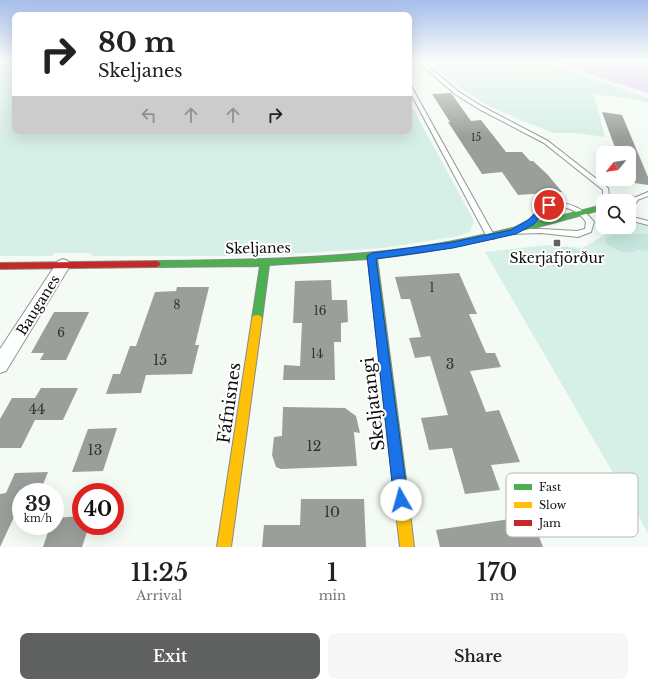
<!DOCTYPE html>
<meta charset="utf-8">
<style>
:root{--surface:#fff;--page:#f6f6f6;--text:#222;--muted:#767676;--accent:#5e615f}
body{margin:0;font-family:"Libre Baskerville",serif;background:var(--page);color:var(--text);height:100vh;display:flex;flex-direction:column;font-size:15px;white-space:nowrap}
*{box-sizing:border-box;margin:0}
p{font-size:13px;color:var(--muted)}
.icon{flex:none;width:22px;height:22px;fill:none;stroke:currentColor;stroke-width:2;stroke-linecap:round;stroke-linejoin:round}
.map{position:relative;height:547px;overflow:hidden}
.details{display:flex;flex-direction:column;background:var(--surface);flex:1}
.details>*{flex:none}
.top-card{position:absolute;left:12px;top:12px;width:400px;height:122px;border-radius:8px;box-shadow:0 4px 16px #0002;background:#fff;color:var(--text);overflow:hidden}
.needle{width:26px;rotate:240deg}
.fabs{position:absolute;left:596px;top:146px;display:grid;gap:8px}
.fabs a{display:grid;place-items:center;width:40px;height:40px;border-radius:8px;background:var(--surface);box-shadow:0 4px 16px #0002;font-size:20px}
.speed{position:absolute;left:12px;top:483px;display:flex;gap:8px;font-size:20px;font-weight:700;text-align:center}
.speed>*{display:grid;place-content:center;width:52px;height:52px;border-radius:50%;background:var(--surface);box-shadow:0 4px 16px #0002;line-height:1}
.speed small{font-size:10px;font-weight:400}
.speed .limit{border:6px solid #d22;background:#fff;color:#111}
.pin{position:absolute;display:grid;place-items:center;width:34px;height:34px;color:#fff;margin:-17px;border:2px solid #fff;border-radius:50%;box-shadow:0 1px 4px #0007}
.me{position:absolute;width:44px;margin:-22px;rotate:353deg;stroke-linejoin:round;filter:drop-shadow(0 0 3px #0008)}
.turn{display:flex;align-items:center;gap:14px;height:84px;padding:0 20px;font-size:18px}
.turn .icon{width:52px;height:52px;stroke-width:2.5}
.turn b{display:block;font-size:28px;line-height:34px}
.lanes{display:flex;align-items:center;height:38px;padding:0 20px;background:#0003;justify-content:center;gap:20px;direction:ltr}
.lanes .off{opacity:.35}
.eta{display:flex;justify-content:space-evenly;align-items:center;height:68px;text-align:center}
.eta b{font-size:24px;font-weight:600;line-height:28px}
.cta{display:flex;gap:8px;margin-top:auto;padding:8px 20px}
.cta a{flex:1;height:46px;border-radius:8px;background:var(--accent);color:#fff;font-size:16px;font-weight:600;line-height:46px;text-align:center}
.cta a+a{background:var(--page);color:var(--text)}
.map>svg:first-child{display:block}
.green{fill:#d6efe7}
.forest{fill:#c5e6de}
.water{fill:#e5cef2}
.building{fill:#9a9f9a}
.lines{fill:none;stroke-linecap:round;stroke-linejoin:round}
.lane-casing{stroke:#929592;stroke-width:2}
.street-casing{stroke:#929592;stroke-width:2}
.fast-casing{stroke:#888b89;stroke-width:2}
.slow-casing{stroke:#888b89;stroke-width:2}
.jam-casing{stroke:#888b89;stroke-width:2}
.lane{fill:#fdfefe;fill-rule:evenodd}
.street{fill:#fdfefe;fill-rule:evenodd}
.fast{fill:#4caf50;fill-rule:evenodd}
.slow{fill:#ffc107;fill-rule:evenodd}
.jam{fill:#c62828;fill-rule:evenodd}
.route{fill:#1a73e8;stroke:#114b97}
.poi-dot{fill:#5e615f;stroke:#fff;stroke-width:1.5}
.labels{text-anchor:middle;stroke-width:4;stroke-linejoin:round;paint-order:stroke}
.far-number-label{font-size:10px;fill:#313231}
.number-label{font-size:12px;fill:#313231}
.street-label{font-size:14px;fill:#0e0e0e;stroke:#fff}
.poi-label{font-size:14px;fill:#0e0e0e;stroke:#fff}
.near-number-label{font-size:14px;fill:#313231}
.near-street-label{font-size:17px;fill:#0e0e0e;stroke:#fff}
.key{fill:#fff;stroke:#b7b7b7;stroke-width:1}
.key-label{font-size:11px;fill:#0e0e0e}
</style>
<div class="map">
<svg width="648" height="547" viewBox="0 0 648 547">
<rect width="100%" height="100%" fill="#f4fbf5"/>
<path class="green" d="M 0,61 L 15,61 L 15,131 L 409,131 L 409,101 L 474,221 L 470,232 L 459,236 L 383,248 L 258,256 L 92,256 L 91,253 L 55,253 L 52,256 L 0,256 Z
M 429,61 L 543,61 L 648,98 L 648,103 L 639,100 L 594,94 L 605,137 L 576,133 L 554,133 L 518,119 L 483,103 L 463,90 Z
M 629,222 L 648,226 L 648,533 L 485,252 L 547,245 L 582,248 L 619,227 L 629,227 Z"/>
<path class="forest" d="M 648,234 L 648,251 L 637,250 L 630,253 L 619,251 L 608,245 L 605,239 L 611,235 Z
M 564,247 L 575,249 L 582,253 L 583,259 L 554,267 L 548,262 L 548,257 L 559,254 Z"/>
<path class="water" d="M 555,61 L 648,61 L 648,93 L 590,75 Z"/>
<path class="building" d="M 451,93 L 471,121 L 481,120 L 506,152 L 522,152 L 530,161 L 533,161 L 548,175 L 562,192 L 518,195 L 502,172 L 482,174 L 448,122 L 450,122 L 432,94 Z
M 602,112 L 622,115 L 648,177 L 648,185 L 628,182 L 629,153 L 617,153 Z
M 459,273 L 477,314 L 469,314 L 486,353 L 495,353 L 501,367 L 470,371 L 486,412 L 499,410 L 520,462 L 491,465 L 500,490 L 465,494 L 452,448 L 429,450 L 421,418 L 448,415 L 430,356 L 415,358 L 409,338 L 421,337 L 410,299 L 401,299 L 395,277 Z
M 331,280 L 332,300 L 347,300 L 348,322 L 341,323 L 341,342 L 334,342 L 335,380 L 283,380 L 284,365 L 300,366 L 302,323 L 293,323 L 295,281 Z
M 177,287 L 209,287 L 195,345 L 199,345 L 192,374 L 146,375 L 141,393 L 106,394 L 113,374 L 120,374 L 130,346 L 136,346 L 155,292 L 176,291 Z
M 54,312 L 89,312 L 66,360 L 40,360 L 44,353 L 31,353 Z
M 41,388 L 78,388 L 63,420 L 35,420 L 21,448 L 0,448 L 0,419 L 12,398 L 35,398 Z
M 283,407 L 345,408 L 356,416 L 360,433 L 354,432 L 357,466 L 281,469 L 276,467 L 272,455 L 274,437 L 282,436 Z
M 117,428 L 103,471 L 72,472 L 88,429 Z
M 48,472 L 40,492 L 21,492 L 21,502 L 0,547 L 0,494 L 6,493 L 15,473 Z
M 301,499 L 364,499 L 366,547 L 262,547 L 264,525 L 300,525 Z
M 81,516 L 81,526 L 89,526 L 82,547 L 43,547 L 50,526 L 55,526 L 55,518 Z
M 531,516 L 543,547 L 440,547 L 436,530 Z"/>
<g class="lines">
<defs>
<path id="lane" d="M 417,61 L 422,61 L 459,92 L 483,107 L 548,141 L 608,188 L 609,196 L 606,201 L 603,201 L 603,203 L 600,201 L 603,196 L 603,190 L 544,143 L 479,109 L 455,94 Z
M 409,85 L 411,86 L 495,237 L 494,239 L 488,239 L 487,237 L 409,90 Z
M 648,192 L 648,196 L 632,202 L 629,200 Z
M 554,202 C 570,203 584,208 594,222 L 591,232 L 578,237 L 541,233 L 510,234 L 509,232 L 510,230 L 529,220 L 542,206 ZM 555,206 C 568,207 579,211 586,222 L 585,229 L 577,231 L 541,229 L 524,229 C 536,222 542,211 555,206 Z
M 629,216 L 648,221 L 648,225 L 629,220 Z"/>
<path id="street" d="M 632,196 L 638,200 L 636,203 L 629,205 L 629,201 L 623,201 L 625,198 Z
M 63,259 L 68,261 L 70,265 L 68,269 L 6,371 L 0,373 L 0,349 L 58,261 Z"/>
<path id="fast" d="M 603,205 L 603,209 C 528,230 454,251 377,258 L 408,495 L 406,500 L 401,502 L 396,500 L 394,495 L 368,259 L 269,265 L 262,319 L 261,322 L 257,323 L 253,322 L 252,319 L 260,266 L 157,267 L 153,264 L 157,261 C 242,260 327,259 411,248 C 476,239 540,221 603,205 Z"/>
<path id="slow" d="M 257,315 L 261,316 L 262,319 L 231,547 L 217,547 L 252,319 L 253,316 Z
M 401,488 L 406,490 L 408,495 L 414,547 L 400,547 L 394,495 L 396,490 Z"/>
<path id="jam" d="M 157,261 L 161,264 L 157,267 L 0,269 L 0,263 Z"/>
</defs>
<use href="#lane" class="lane-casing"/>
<use href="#street" class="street-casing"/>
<use href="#fast" class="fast-casing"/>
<use href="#slow" class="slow-casing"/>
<use href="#jam" class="jam-casing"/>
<use href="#lane" class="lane"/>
<use href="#street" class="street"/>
<use href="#fast" class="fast"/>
<use href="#slow" class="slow"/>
<use href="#jam" class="jam"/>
</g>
<linearGradient id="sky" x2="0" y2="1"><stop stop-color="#a7beec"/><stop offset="0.44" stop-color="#fafdfa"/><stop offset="1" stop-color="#fafdfa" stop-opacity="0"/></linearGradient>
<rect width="648" height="138" fill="url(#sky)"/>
<path class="route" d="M 546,203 L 552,205 L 534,224 L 516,234 L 453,248 L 376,259 L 408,500 L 406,505 L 401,507 L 396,505 L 394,500 L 367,256 L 372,253 L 453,242 L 511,230 L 528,220 Z"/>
<rect class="poi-dot" x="553" y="239" width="8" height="8" rx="2"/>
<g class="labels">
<g class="far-number-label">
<text x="476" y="141">15</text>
</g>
<g class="number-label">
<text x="432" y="292">1</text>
<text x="177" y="309">8</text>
<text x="320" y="315">16</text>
<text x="61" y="337">6</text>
<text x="317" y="358">14</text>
</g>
<g class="street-label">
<text transform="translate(258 248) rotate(-1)" y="5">Skeljanes</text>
<text transform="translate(38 305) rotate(-58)" y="5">Bauganes</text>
</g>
<g class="poi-label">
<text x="557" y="263">Skerjafjörður</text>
</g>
<g class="near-number-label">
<text x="160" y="365">15</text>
<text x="450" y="369">3</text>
<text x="37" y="414">44</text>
<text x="314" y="451">12</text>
<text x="95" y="455">13</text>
<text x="332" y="517">10</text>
</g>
<g class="near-street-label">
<text transform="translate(229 403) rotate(-82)" y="6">Fáfnisnes</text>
<text transform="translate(373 404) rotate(-97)" y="6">Skeljatangi</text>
</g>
</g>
<rect x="506" y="473" width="132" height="64" rx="6" class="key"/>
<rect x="514" y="484" width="18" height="6" fill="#4caf50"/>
<rect x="514" y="502" width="18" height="6" fill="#ffc107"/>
<rect x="514" y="520" width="18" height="6" fill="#c62828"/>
<g class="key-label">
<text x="539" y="491">Fast</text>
<text x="539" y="509">Slow</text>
<text x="539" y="527">Jam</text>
</g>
</svg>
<div class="fabs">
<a><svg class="needle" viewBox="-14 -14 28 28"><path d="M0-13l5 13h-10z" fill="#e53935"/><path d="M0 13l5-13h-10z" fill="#767676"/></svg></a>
<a><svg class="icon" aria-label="search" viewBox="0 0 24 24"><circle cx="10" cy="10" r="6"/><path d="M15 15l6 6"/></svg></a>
</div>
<div class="speed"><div>39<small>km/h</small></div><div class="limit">40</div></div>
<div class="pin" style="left:549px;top:205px;background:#d93025"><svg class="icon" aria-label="arrive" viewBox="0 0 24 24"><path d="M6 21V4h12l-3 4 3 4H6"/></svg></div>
<svg class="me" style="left:401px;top:500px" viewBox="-20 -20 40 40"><circle r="19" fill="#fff"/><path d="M0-13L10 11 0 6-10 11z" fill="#1a73e8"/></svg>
<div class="top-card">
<div class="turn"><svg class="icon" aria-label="right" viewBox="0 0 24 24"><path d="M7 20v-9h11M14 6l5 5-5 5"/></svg><div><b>80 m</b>Skeljanes</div></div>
<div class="lanes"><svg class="icon off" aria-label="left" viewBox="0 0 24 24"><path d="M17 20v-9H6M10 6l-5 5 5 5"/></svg><svg class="icon off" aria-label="ahead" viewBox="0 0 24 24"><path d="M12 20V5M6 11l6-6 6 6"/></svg><svg class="icon off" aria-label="ahead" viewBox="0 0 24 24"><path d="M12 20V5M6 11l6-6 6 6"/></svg><svg class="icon" aria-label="right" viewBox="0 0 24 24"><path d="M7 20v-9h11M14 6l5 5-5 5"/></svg></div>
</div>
</div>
<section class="details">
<div class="eta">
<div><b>11:25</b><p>Arrival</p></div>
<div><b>1</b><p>min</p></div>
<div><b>170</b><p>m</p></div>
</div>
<div class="cta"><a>Exit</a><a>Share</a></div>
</section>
